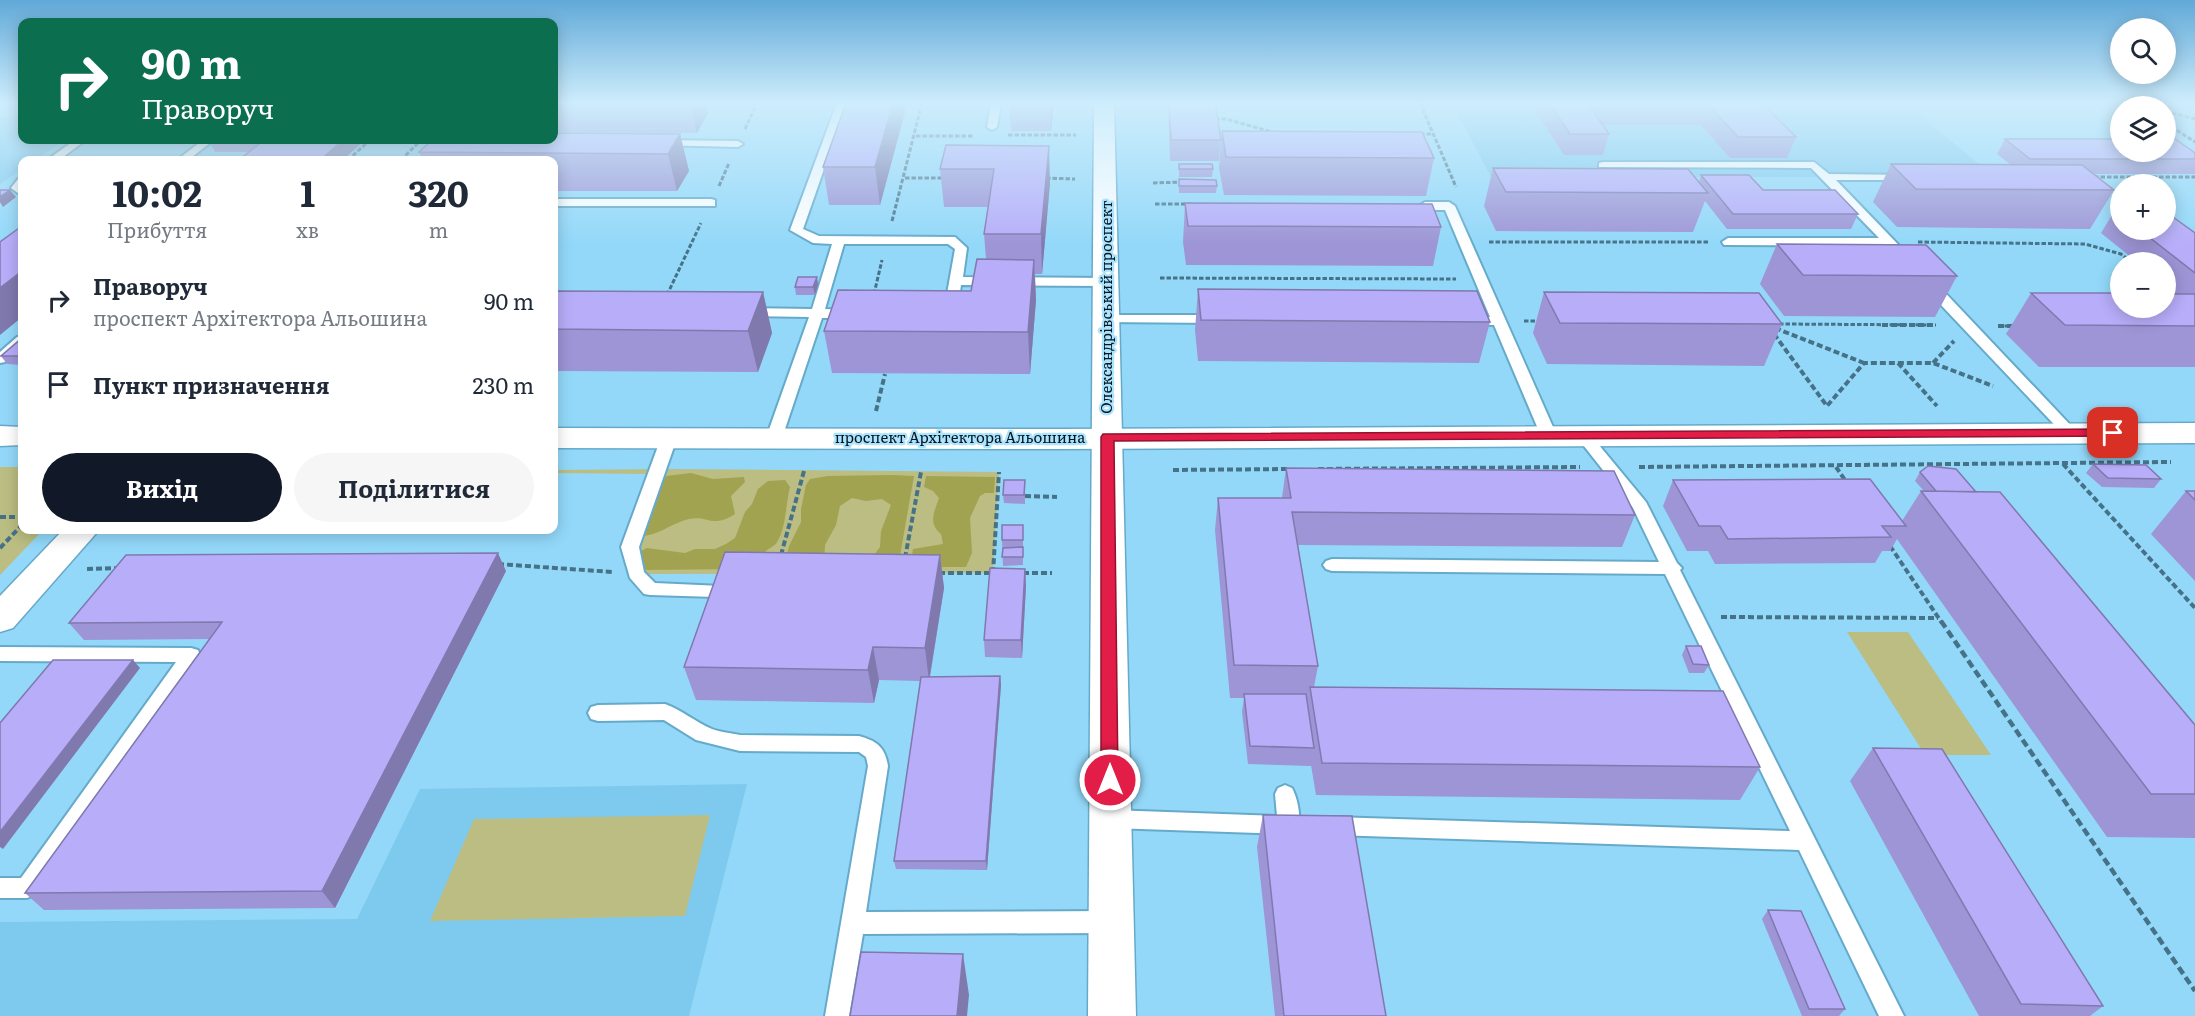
<!DOCTYPE html>
<html lang="uk">
<meta charset="utf-8">
<style>
:root{--surface:#fff;--page:#f6f6f7;--text:#1f2937;--muted:#747a83;--accent:#111827}
body{margin:0;font-family:Literata,serif;background:var(--page);color:var(--text);height:100vh;display:flex;flex-direction:column;font-size:22px;white-space:nowrap}
*{box-sizing:border-box;margin:0}
p{font-size:20px;color:var(--muted)}
.icon{flex:none;width:33px;height:33px;fill:none;stroke:currentColor;stroke-width:2;stroke-linecap:round;stroke-linejoin:round}
.map{position:relative;flex:1;overflow:hidden}
.details{position:absolute;left:18px;top:156px;width:540px;height:378px;display:flex;flex-direction:column;background:var(--surface);border-radius:12px;box-shadow:0 3px 15px #0003}
.details>*{flex:none}
.guide{position:absolute;left:18px;top:18px;width:540px;height:126px;border-radius:12px;box-shadow:0 3px 15px #0003;background:#0b6e4f;color:#fff;overflow:hidden}
.fabs{position:absolute;left:2110px;top:18px;display:grid;gap:12px}
.fabs a{display:grid;place-items:center;width:66px;height:66px;border-radius:50%;background:var(--surface);box-shadow:0 3px 15px #0003;font-size:30px}
.pin{position:absolute;display:grid;place-items:center;width:51px;height:51px;color:#fff;margin:-26px;border-radius:12px;box-shadow:0 3px 9px #0006}
.me{position:absolute;width:66px;margin:-33px;rotate:0deg;stroke-linejoin:round;filter:drop-shadow(0 0 4px #0008)}
.turn{display:flex;align-items:center;gap:21px;height:126px;padding:0 24px;font-size:27px}
.turn .icon{width:78px;height:78px;stroke-width:2.5}
.turn b{display:block;font-size:42px;line-height:51px}
.eta{display:flex;justify-content:space-evenly;align-items:center;height:102px;text-align:center}
.eta b{font-size:36px;font-weight:700;line-height:42px}
.action{display:flex;gap:12px;margin-top:auto;padding:12px 24px}
.action a{flex:1;height:69px;border-radius:36px;background:var(--accent);color:#fff;font-size:24px;font-weight:700;line-height:69px;text-align:center}
.action a+a{background:var(--page);color:var(--text)}
ul{padding:0;list-style:none}
li{display:flex;align-items:center;gap:18px;height:84px;padding:0 24px}
li div{flex:1}
li b{display:block;font-size:22px}
li em{font-style:normal}
.map>svg:first-child{display:block}
.built{fill:#7ecaee}
.green{fill:#bbbd82}
.forest{fill:#a2a350}
.lines{fill:none;stroke-linecap:round;stroke-linejoin:round}
.service-casing{stroke:#66aaca;stroke-width:4}
.minor-casing{stroke:#66aaca;stroke-width:3}
.tertiary-casing{stroke:#66aaca;stroke-width:3}
.secondary-casing{stroke:#66aaca;stroke-width:3}
.path-far2{stroke:#467288;stroke-width:3;stroke-dasharray:4.5 2;stroke-linecap:butt}
.path-far1{stroke:#467288;stroke-width:4;stroke-dasharray:6 3;stroke-linecap:butt}
.path{stroke:#467288;stroke-width:4.5;stroke-dasharray:8 4;stroke-linecap:butt}
.service{fill:#fff;fill-rule:evenodd}
.minor{fill:#fff;fill-rule:evenodd}
.tertiary{fill:#fff;fill-rule:evenodd}
.secondary{fill:#fff;fill-rule:evenodd}
.wall{fill:#9d95d6}
.shaded-wall{fill:#8079ae}
.building{fill:#b7adf9;stroke:#8079ae;stroke-width:1.5}
.route{fill:#e11d48;stroke:#92132f;stroke-width:1.5}
.labels{text-anchor:middle;stroke-width:4.5;stroke-linejoin:round;paint-order:stroke}
.street-label{font-size:15px;fill:#001622;stroke:#ade3fd}
</style>
<div class="map">
<svg width="2195" height="1016" viewBox="0 0 2195 1016">
<rect width="100%" height="100%" fill="#93d8f9"/>
<path class="built" d="M 1452,103 L 1906,103 L 1994,177 L 1491,177 Z
M 0,117 L 22,117 L 22,140 L 65,140 L 35,160 L 22,160 L 22,169 L 0,184 Z
M 747,784 L 689,1016 L 0,1016 L 0,922 L 357,919 L 420,789 Z"/>
<path class="green" d="M 0,467 L 22,467 L 22,530 L 43,530 L 0,575 Z
M 674,469 L 999,472 L 993,573 L 636,574 L 630,547 L 656,474 L 554,473 L 554,470 Z
M 1847,632 L 1908,632 L 1991,755 L 1925,755 Z
M 710,815 L 685,916 L 430,921 L 474,819 Z"/>
<path class="forest" d="M 691,473 L 713,479 L 744,477 L 745,482 L 731,496 L 735,514 C 711,529 710,515 689,519 C 672,523 656,537 639,536 L 666,476 Z
M 892,475 L 914,476 L 898,567 L 871,559 L 880,547 L 881,531 L 891,505 L 882,499 L 866,501 L 852,498 L 840,506 L 836,525 L 825,545 L 824,566 L 785,564 L 789,546 L 801,522 L 801,509 L 806,485 L 810,479 L 828,476 Z
M 926,476 L 995,477 L 994,493 L 985,493 L 980,496 L 970,518 L 972,553 L 966,567 L 910,567 L 913,549 L 943,544 L 941,534 C 928,524 934,512 939,498 L 933,491 L 924,487 Z
M 785,480 L 790,487 C 786,502 786,529 777,542 C 775,546 769,548 766,551 C 759,559 754,564 745,569 L 643,570 L 637,553 L 647,548 L 685,553 L 695,549 L 715,549 L 726,544 L 735,538 L 745,512 L 752,504 L 758,489 L 768,481 Z"/>
<g class="lines">
<defs>
<path id="service" d="M 837,103 L 847,103 L 803,229 L 819,236 L 955,237 L 967,248 L 963,277 L 1106,278 L 1113,282 L 1106,286 L 961,285 L 958,307 L 946,313 L 939,309 L 945,305 L 955,249 L 948,244 L 844,244 L 825,309 L 853,310 L 860,314 L 853,318 L 822,318 L 782,438 L 774,443 L 766,438 L 809,317 L 746,316 L 739,312 L 746,308 L 812,309 L 832,244 L 813,243 L 790,230 Z
M 991,103 L 1001,103 L 997,127 L 992,130 L 987,127 Z
M 75,140 L 86,140 L 59,160 L 47,160 Z
M 203,140 L 214,140 L 188,160 L 177,160 Z
M 661,140 L 738,141 L 743,144 L 738,147 L 657,145 L 656,143 Z
M 1603,162 L 1814,162 L 1829,174 L 1910,175 L 1910,179 L 1906,180 L 1836,180 L 1914,261 L 1908,265 L 1904,264 L 1886,246 L 1724,245 L 1722,242 L 1728,238 L 1879,238 L 1811,168 L 1599,167 L 1599,163 Z
M 22,178 L 22,196 L 11,188 L 18,179 Z
M 711,199 L 715,200 L 715,206 L 554,206 L 554,199 Z
M 1449,202 L 1455,206 L 1557,436 L 1554,439 L 1549,441 L 1541,436 L 1494,325 L 1467,325 L 1460,321 L 1467,317 L 1490,317 L 1445,210 L 1425,210 L 1419,206 L 1425,202 Z
M 1929,280 L 1934,281 L 2076,431 L 2079,434 L 2076,437 L 2066,437 L 1924,287 L 1922,284 Z
M 1106,315 L 1216,315 L 1223,319 L 1216,323 L 1101,322 L 1099,319 L 1101,316 Z
M 22,336 L 22,347 L 5,362 L 0,363 L 0,352 L 17,337 Z
M 1584,431 L 1589,433 L 1646,502 L 1677,563 L 1682,568 L 1680,570 L 1904,1016 L 1879,1016 L 1799,850 L 1333,835 L 1325,833 L 1322,826 L 1325,819 L 1333,817 L 1790,831 L 1665,574 L 1332,571 L 1326,569 L 1323,565 L 1326,561 L 1332,559 L 1659,562 L 1633,508 L 1576,436 Z
M 669,433 L 677,438 L 639,547 L 644,572 L 655,583 L 722,586 L 725,591 L 722,596 L 716,597 L 650,595 L 644,594 L 630,578 L 621,547 L 661,438 Z
M 0,647 L 191,648 L 198,650 L 200,655 L 35,895 L 27,898 L 0,898 L 0,878 L 21,878 L 176,662 L 0,661 Z
M 665,704 C 682,710 695,722 712,729 C 720,732 731,733 740,735 L 859,736 C 877,741 885,747 888,766 L 866,912 L 1110,911 L 1118,915 L 1121,922 L 1118,929 L 1110,933 L 863,934 L 849,1016 L 825,1016 L 868,766 L 866,757 L 859,752 L 740,751 L 696,740 L 664,720 L 598,721 L 591,719 L 588,713 L 591,707 L 598,705 Z
M 1285,785 L 1292,788 C 1298,799 1302,820 1297,832 L 1289,834 L 1111,828 L 1103,825 L 1100,819 L 1103,813 L 1111,810 L 1277,816 L 1275,794 L 1278,788 Z"/>
<path id="minor" d="M 63,530 L 99,530 L 13,628 L 0,632 L 0,596 Z"/>
<path id="tertiary" d="M 2195,423 L 2195,443 L 1061,449 L 554,448 L 554,428 L 1061,429 Z
M 0,426 L 22,427 L 22,445 L 0,446 Z"/>
<path id="secondary" d="M 1094,103 L 1114,103 L 1136,1016 L 1088,1016 Z"/>
</defs>
<use href="#service" class="service-casing"/>
<use href="#minor" class="minor-casing"/>
<use href="#tertiary" class="tertiary-casing"/>
<use href="#secondary" class="secondary-casing"/>
<path class="path-far2" d="M 1420,103 L 1456,187
M 2134,103 L 2149,106
M 2166,111 L 2195,119
M 1215,119 L 1226,119 L 1272,132
M 2166,123 L 2195,142
M 745,129 L 757,103
M 1420,134 L 1434,134
M 1008,135 L 1076,135
M 916,136 L 973,136
M 348,160 L 370,140
M 401,160 L 421,140
M 2094,177 L 2195,177
M 905,178 L 945,178
M 1046,178 L 1075,179
M 1153,183 L 1182,182
M 719,186 L 729,163
M 1155,204 L 1191,204
M 892,221 L 922,103
M 1489,242 L 1709,242
M 1918,242 L 2085,244 L 2121,254 L 2131,262
M 1160,278 L 1456,279
M 2166,291 L 2173,297
M 874,294 L 882,260
M 667,295 L 701,223
M 1524,321 L 1540,321
M 1779,324 L 1936,325
M 1998,326 L 2014,326"/>
<path class="path-far1" d="M 1882,325 L 1936,325
M 1998,326 L 2014,326
M 1775,328 L 1864,363
M 1774,334 L 1827,406 L 1864,363 L 1933,363 L 1993,386
M 1898,363 L 1937,406
M 1933,363 L 1954,341
M 876,411 L 885,374
M 2063,464 L 2195,608
M 1639,467 L 2171,462
M 1836,467 L 1847,483
M 1318,469 L 1580,467
M 1173,470 L 1289,469
M 1025,496 L 1057,497
M 0,517 L 22,517
M 1890,546 L 1942,623
M 0,548 L 22,525
M 781,555 L 804,471
M 905,558 L 921,472
M 498,564 L 613,572
M 87,569 L 119,568
M 939,573 L 994,573
M 993,573 L 999,472
M 1023,573 L 1052,573
M 1721,617 L 1938,618"/>
<path class="path" d="M 1941,621 L 2195,991"/>
<use href="#service" class="service"/>
<use href="#minor" class="minor"/>
<use href="#tertiary" class="tertiary"/>
<use href="#secondary" class="secondary"/>
</g>
<path class="wall" d="M 554,103 L 706,103 L 708,113 L 697,133 L 554,132 Z
M 846,103 L 904,103 L 905,112 L 880,205 L 829,205 L 823,167 Z
M 1009,103 L 1054,103 L 1051,131 L 1011,131 Z
M 1168,103 L 1381,103 L 1381,104 L 1216,104 L 1221,140 L 1219,161 L 1170,161 Z
M 1536,103 L 1762,103 L 1796,137 L 1787,158 L 1730,158 L 1701,125 L 1603,125 L 1609,134 L 1603,155 L 1564,155 L 1534,109 Z
M 1222,131 L 1434,158 L 1426,196 L 1224,195 L 1219,168 Z
M 680,134 L 689,171 L 677,191 L 554,191 L 554,160 L 423,160 L 419,152 Z
M 2005,139 L 2195,153 L 2195,174 L 2093,174 L 2114,190 L 2090,229 L 1897,227 L 1873,202 L 1891,164 L 2011,165 L 1997,154 Z
M 209,140 L 365,140 L 249,152 L 215,152 Z
M 946,145 L 1050,183 L 1042,274 L 1035,274 L 1036,300 L 1030,374 L 832,373 L 824,331 L 971,291 L 986,259 L 984,234 L 988,207 L 944,207 L 940,169 Z
M 1179,164 L 1213,169 L 1212,177 L 1179,177 Z
M 1493,168 L 1699,182 L 1701,175 L 1858,214 L 1851,229 L 1727,229 L 1705,201 L 1693,232 L 1496,231 L 1484,206 Z
M 1179,179 L 1217,186 L 1216,193 L 1179,193 Z
M 1185,203 L 1441,227 L 1433,266 L 1186,265 L 1183,242 Z
M 2115,210 L 2121,210 L 2121,230 L 2166,230 L 2195,233 L 2195,367 L 2039,367 L 2006,334 L 2031,293 L 2176,294 L 2166,286 L 2166,262 L 2137,262 L 2101,233 Z
M 1777,244 L 1957,276 L 1935,317 L 1784,316 L 1760,284 Z
M 817,277 L 818,285 L 815,295 L 796,295 L 795,287 Z
M 1198,289 L 1490,322 L 1479,363 L 1198,361 L 1195,330 Z
M 554,291 L 763,292 L 772,333 L 758,372 L 554,371 Z
M 1544,292 L 1782,324 L 1764,366 L 1547,364 L 1533,333 Z
M 22,338 L 22,365 L 7,364 L 1,356 Z
M 2093,464 L 2161,479 L 2154,488 L 2102,487 L 2086,473 Z
M 1286,468 L 1635,515 L 1622,547 L 1298,545 L 1318,666 L 1314,687 L 1760,767 L 1740,800 L 1316,795 L 1311,765 L 1311,766 L 1248,764 L 1242,712 L 1244,698 L 1230,698 L 1215,530 L 1218,498 L 1282,498 Z
M 1920,472 L 1976,492 L 2195,725 L 2195,838 L 2107,837 L 1897,539 L 1890,551 L 1882,551 L 1875,563 L 1715,564 L 1708,551 L 1687,551 L 1663,506 L 1673,480 L 1902,521 L 1921,491 L 1924,491 L 1915,481 Z
M 1025,480 L 1025,504 L 1004,503 L 1003,495 Z
M 2186,491 L 2195,491 L 2195,581 L 2151,534 Z
M 1023,525 L 1023,565 L 1003,566 L 1002,540 Z
M 940,555 L 944,588 L 930,677 L 1000,676 L 1001,685 L 987,870 L 896,869 L 894,861 L 920,681 L 879,680 L 874,703 L 696,700 L 684,667 Z
M 1025,569 L 1026,586 L 1022,658 L 985,657 L 984,640 Z
M 506,571 L 335,908 L 44,910 L 25,893 L 209,639 L 84,640 L 69,623 Z
M 1686,646 L 1709,665 L 1704,673 L 1689,673 L 1682,655 Z
M 1873,748 L 2103,1006 L 2090,1016 L 1979,1016 L 1850,781 Z
M 1263,815 L 1386,1016 L 1275,1016 L 1257,847 Z
M 1768,910 L 1845,1009 L 1839,1016 L 1802,1016 L 1762,919 Z"/>
<path class="shaded-wall" d="M 690,103 L 706,103 L 708,113 L 697,133 Z
M 893,103 L 904,103 L 905,112 L 880,205 L 875,167 Z
M 1050,103 L 1054,103 L 1051,131 Z
M 680,134 L 689,171 L 677,191 L 668,154 Z
M 343,140 L 365,140 L 343,160 L 320,160 Z
M 1049,146 L 1050,183 L 1042,274 L 1041,234 Z
M 10,190 L 16,197 L 3,207 L 0,202 L 0,197 Z
M 1034,260 L 1036,300 L 1030,374 L 1028,332 Z
M 22,271 L 22,317 L 0,335 L 0,288 Z
M 817,277 L 818,285 L 815,295 L 813,287 Z
M 763,292 L 772,333 L 758,372 L 748,331 Z
M 498,553 L 506,571 L 335,908 L 322,891 Z
M 940,555 L 944,588 L 929,681 L 925,648 Z
M 1025,569 L 1026,586 L 1022,658 L 1021,640 Z
M 873,647 L 879,680 L 874,703 L 868,670 Z
M 133,660 L 140,668 L 3,849 L 0,847 L 0,832 Z
M 1000,676 L 1001,685 L 987,870 L 986,861 Z
M 963,954 L 969,995 L 967,1016 L 957,1016 Z"/>
<path class="building" d="M 846,103 L 893,103 L 875,167 L 823,167 Z
M 1169,103 L 1215,103 L 1221,140 L 1171,140 Z
M 1549,103 L 1762,103 L 1796,137 L 1738,137 L 1708,104 L 1588,104 L 1609,134 L 1570,134 Z
M 1222,131 L 1422,132 L 1434,158 L 1226,157 Z
M 554,133 L 680,134 L 668,154 L 419,152 L 432,140 L 554,140 Z
M 2005,139 L 2121,139 L 2121,152 L 2166,152 L 2166,139 L 2175,139 L 2195,153 L 2195,159 L 2030,159 Z
M 264,140 L 343,140 L 320,160 L 239,160 Z
M 946,145 L 1049,146 L 1041,234 L 984,234 L 994,169 L 940,169 Z
M 1179,164 L 1212,164 L 1213,169 L 1179,169 Z
M 1891,164 L 2082,165 L 2114,190 L 1916,189 Z
M 1493,168 L 1688,169 L 1708,193 L 1506,192 Z
M 1701,175 L 1749,175 L 1763,190 L 1835,190 L 1858,214 L 1733,214 Z
M 1179,179 L 1216,180 L 1217,186 L 1179,186 Z
M 0,190 L 10,190 L 0,197 Z
M 1185,203 L 1432,204 L 1441,227 L 1188,226 Z
M 2115,210 L 2121,210 L 2121,215 Z
M 2166,212 L 2195,233 L 2195,273 L 2140,230 L 2166,230 Z
M 22,226 L 22,271 L 0,288 L 0,242 Z
M 1777,244 L 1926,245 L 1957,276 L 1803,275 Z
M 977,259 L 1034,260 L 1028,332 L 824,331 L 838,290 L 971,291 Z
M 798,277 L 817,277 L 813,287 L 795,287 Z
M 1198,289 L 1477,291 L 1490,322 L 1201,320 Z
M 554,291 L 763,292 L 748,331 L 554,329 Z
M 1544,292 L 1759,293 L 1782,324 L 1560,323 Z
M 2031,293 L 2121,293 L 2121,308 L 2166,308 L 2166,294 L 2195,294 L 2195,326 L 2065,325 Z
M 22,338 L 22,356 L 1,356 Z
M 2093,464 L 2146,465 L 2161,479 L 2108,478 Z
M 1928,466 L 1956,469 L 1976,492 L 1936,491 L 1920,472 Z
M 1286,468 L 1614,471 L 1635,515 L 1292,512 L 1318,666 L 1234,665 L 1218,498 L 1291,498 Z
M 1870,479 L 1906,526 L 1882,526 L 1891,537 L 1728,539 L 1720,526 L 1699,526 L 1673,480 Z
M 1004,480 L 1025,480 L 1024,495 L 1003,495 Z
M 1921,491 L 2000,492 L 2195,725 L 2195,794 L 2151,794 Z
M 2186,491 L 2195,491 L 2195,500 Z
M 1002,525 L 1023,525 L 1023,540 L 1002,540 Z
M 1023,547 L 1023,557 L 1002,557 L 1003,548 Z
M 725,552 L 940,555 L 925,648 L 873,647 L 868,670 L 684,667 Z
M 498,553 L 322,891 L 25,893 L 222,622 L 69,623 L 126,555 Z
M 990,568 L 1025,569 L 1021,640 L 984,640 Z
M 1686,646 L 1701,646 L 1709,665 L 1693,664 Z
M 53,660 L 133,660 L 0,832 L 0,723 Z
M 1000,676 L 986,861 L 894,861 L 921,677 Z
M 1310,687 L 1723,691 L 1760,767 L 1322,763 Z
M 1244,694 L 1306,694 L 1314,748 L 1250,746 Z
M 1873,748 L 1942,749 L 2103,1006 L 2021,1004 Z
M 1263,815 L 1352,816 L 1386,1016 L 1284,1016 Z
M 1768,910 L 1801,911 L 1845,1009 L 1809,1009 Z
M 861,952 L 963,954 L 957,1016 L 850,1016 Z"/>
<linearGradient id="sky" x2="0" y2="1"><stop stop-color="#61a9d8"/><stop offset="0.42" stop-color="#ceedfc"/><stop offset="1" stop-color="#ceedfc" stop-opacity="0"/></linearGradient>
<rect width="2195" height="245" fill="url(#sky)"/>
<path class="route" d="M 2113,429 L 2117,431 L 2119,433 L 2117,436 L 1114,441 L 1118,780 L 1116,785 L 1110,787 L 1104,785 L 1101,780 L 1101,437 L 1103,434 Z"/>
<g class="labels">
<g class="street-label">
<text transform="translate(1107 307) rotate(-90)" y="5">Олександрівський проспект</text>
<text x="960" y="443">проспект Архітектора Альошина</text>
</g>
</g>
</svg>
<div class="fabs">
<a><svg class="icon" aria-label="search" viewBox="0 0 24 24"><circle cx="10" cy="10" r="6"/><path d="M15 15l6 6"/></svg></a>
<a><svg class="icon" aria-label="layers" viewBox="0 0 24 24"><path d="M12 4l9 5-9 5-9-5zM3 14l9 5 9-5"/></svg></a>
<a>+</a>
<a>−</a>
</div>
<div class="pin" style="left:2113px;top:433px;background:#d93025"><svg class="icon" aria-label="arrive" viewBox="0 0 24 24"><path d="M6 21V4h12l-3 4 3 4H6"/></svg></div>
<svg class="me" style="left:1110px;top:780px" viewBox="-20 -20 40 40"><circle r="17" fill="#e11d48" stroke="#fff" stroke-width="3"/><path d="M0-11L8 9 0 5-8 9z" fill="#fff"/></svg>
<div class="guide">
<div class="turn"><svg class="icon" aria-label="right" viewBox="0 0 24 24"><path d="M7 20v-9h11M14 6l5 5-5 5"/></svg><div><b>90 m</b>Праворуч</div></div>
</div>
<section class="details">
<div class="eta">
<div><b>10:02</b><p>Прибуття</p></div>
<div><b>1</b><p>хв</p></div>
<div><b>320</b><p>m</p></div>
</div>
<ul>
<li><svg class="icon" aria-label="right" viewBox="0 0 24 24"><path d="M7 20v-9h11M14 6l5 5-5 5"/></svg><div><b>Праворуч</b><p>проспект Архітектора Альошина</p></div><em>90 m</em></li>
<li><svg class="icon" aria-label="arrive" viewBox="0 0 24 24"><path d="M6 21V4h12l-3 4 3 4H6"/></svg><div><b>Пункт призначення</b></div><em>230 m</em></li>
</ul>
<div class="action"><a>Вихід</a><a>Поділитися</a></div>
</section>
</div>
